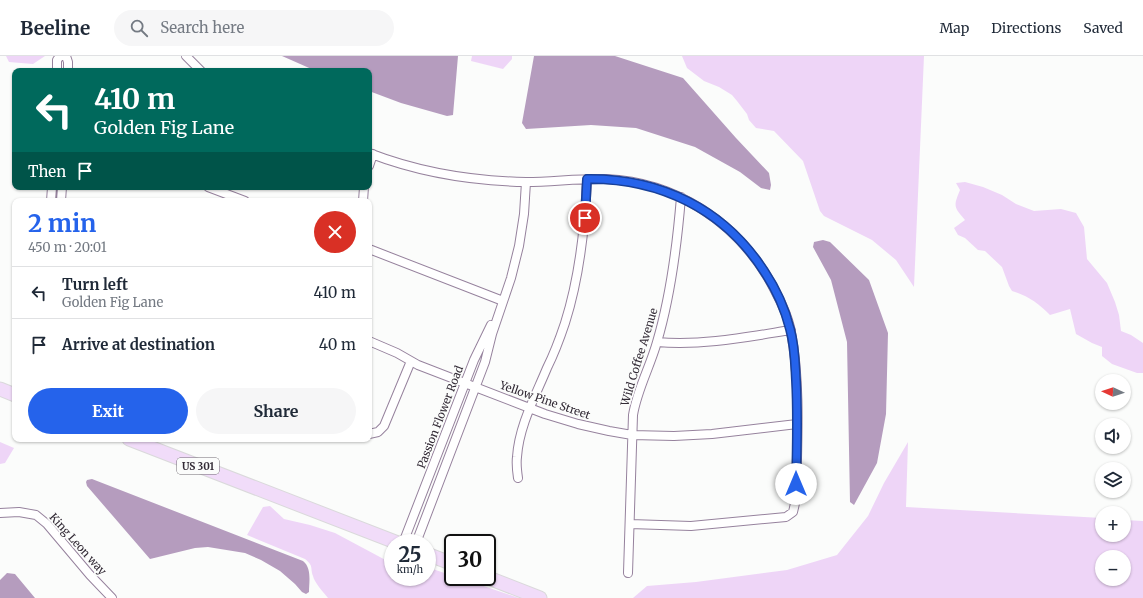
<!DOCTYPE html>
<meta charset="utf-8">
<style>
:root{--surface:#fff;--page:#f6f6f7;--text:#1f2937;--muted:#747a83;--line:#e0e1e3;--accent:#2563eb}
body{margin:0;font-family:Merriweather,serif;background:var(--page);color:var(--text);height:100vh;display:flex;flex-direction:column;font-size:15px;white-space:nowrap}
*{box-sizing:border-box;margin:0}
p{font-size:13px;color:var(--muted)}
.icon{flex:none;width:22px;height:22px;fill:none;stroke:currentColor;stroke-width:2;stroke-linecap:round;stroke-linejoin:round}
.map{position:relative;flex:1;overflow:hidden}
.drawer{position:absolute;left:12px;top:142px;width:360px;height:244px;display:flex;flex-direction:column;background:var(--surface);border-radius:8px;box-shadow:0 1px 3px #0004}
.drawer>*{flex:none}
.banner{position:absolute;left:12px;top:12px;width:360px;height:122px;border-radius:8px;box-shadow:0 1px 3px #0004;background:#00695c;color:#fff;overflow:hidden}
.needle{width:26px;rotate:273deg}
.buttons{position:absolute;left:1095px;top:318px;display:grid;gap:8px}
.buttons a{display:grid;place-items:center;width:36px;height:36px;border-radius:50%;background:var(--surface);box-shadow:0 1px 3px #0004;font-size:20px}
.speed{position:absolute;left:384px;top:478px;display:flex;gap:8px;font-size:20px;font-weight:700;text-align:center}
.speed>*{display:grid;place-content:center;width:52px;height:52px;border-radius:50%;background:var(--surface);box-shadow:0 1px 3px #0004;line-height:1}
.speed small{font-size:10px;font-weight:400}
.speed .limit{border:2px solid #111;border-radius:6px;background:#fff;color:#111}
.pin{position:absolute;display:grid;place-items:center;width:34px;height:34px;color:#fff;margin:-17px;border:2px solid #fff;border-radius:50%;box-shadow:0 1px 4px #0007}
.me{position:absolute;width:44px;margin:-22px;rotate:0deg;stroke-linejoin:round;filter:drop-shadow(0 0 3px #0008)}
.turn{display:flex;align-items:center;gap:14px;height:84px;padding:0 16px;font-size:18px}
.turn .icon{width:52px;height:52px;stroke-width:2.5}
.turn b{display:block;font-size:28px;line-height:34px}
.then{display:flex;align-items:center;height:38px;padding:0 16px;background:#0003;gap:8px;font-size:15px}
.round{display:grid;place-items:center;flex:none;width:42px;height:42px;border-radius:21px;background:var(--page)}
.overview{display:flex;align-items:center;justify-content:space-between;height:68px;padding:0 16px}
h1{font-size:24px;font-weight:700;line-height:30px;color:var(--accent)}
.cta{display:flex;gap:8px;margin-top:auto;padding:8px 16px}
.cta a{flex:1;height:46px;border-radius:24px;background:var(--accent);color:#fff;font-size:16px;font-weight:700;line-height:46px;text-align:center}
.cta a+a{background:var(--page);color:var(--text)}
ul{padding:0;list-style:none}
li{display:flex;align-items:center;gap:12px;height:52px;padding:0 16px;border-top:1px solid var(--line)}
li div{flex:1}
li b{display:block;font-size:15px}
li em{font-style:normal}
header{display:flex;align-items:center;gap:24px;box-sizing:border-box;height:56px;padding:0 20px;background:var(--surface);border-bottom:1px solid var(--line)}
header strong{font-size:19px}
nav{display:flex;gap:22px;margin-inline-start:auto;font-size:14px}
.search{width:280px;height:36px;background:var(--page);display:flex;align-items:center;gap:10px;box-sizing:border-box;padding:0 14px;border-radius:22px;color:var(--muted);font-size:15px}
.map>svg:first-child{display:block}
.green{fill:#eed5f7;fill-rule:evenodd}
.water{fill:#b59cbe}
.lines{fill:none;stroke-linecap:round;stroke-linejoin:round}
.minor-casing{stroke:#96829d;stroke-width:10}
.primary-casing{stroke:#dad9db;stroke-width:15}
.minor{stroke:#fff;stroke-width:8}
.primary{stroke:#f1dcf9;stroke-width:13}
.route-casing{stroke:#184099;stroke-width:10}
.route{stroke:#2563eb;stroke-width:7}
.labels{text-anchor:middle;stroke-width:3.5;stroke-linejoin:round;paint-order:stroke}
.shield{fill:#fbfcfb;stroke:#6e6970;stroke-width:1}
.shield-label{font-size:10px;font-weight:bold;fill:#322a35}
.street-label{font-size:11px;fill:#322a35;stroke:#fbfcfb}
</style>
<header>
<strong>Beeline</strong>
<div class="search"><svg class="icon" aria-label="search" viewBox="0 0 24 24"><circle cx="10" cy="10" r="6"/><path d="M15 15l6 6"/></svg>Search here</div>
<nav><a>Map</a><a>Directions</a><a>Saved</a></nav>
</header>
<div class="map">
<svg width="1143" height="542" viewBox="0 0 1143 542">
<rect width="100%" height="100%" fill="#fbfcfb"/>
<path class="green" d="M 6,0 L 45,0 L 33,8 L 9,6 Z
M 472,0 L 512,0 L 512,3 L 503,13 L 471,5 Z
M 682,0 L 924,0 L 914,231 L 896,204 L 872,184 L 824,160 L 820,155 L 803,105 L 774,75 L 756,72 L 749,64 L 747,58 L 737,45 L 732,39 L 719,31 L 704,25 L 687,12 Z
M 965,126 L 983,131 L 1002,139 L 1016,148 L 1034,155 L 1061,153 L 1076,157 L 1084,171 L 1087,203 L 1107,227 L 1115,246 L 1119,259 L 1121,275 L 1131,279 L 1143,287 L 1143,317 L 1137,317 L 1112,308 L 1102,300 L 1102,291 L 1092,287 L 1076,278 L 1070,253 L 1050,259 C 1038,247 1028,240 1012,235 L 1009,230 L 1002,211 L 985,195 L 978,194 L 965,182 L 958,179 L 954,172 L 965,164 C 954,151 953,151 960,134 L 956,127 Z
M 0,386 L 14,392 L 5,407 L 0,408 Z
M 908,386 L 906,451 L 1102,462 L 1102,479 L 1124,479 L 1124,464 L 1143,465 L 1143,542 L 633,542 L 647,530 L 696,526 L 787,514 L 837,499 L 868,460 L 884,427 ZM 1102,501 L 1124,501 L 1124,523 L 1102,523 Z
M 270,450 L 284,463 L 310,469 L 335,477 L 393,508 L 393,521 L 427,521 L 427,511 L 453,520 L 453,521 L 457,521 L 519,542 L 328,542 C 324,537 314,526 313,520 C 310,512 314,510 305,503 L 247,479 L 263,451 Z"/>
<path class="water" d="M 282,0 L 458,0 L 453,59 L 447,60 L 401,47 L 369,35 L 369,15 L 316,15 Z
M 534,0 L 615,0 L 683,22 L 736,82 L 769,117 L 771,129 L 770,134 L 761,132 L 740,116 L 695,91 L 636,72 L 591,69 L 526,73 L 522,67 Z
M 823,184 L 830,186 L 869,224 L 888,277 L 886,358 L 877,407 L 854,449 L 850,446 L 847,286 L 831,224 L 813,191 L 814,186 Z
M 92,423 L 303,505 C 312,512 309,526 309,536 L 306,538 L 302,536 L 295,528 L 280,515 L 261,504 L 245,497 L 208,491 L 195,492 L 150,503 L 87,430 L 86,426 L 87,424 Z
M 7,517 L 15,518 L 35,542 L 0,542 L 0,524 Z"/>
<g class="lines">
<defs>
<path id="minor" d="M 66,0 L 68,6 L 68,15
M 186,0 L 201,15
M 57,15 L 57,4 L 60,0
M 369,97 C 418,116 473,125 526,126 C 553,126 579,122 606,123 C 676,126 737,166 771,227 C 779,242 788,259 791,276 C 801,329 797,389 796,443 L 793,456 L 786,461 L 691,470 L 630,468
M 369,110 L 373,98
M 208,131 L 245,145
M 51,145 L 52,131
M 61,145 L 62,131
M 363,145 L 364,131
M 369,193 L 503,245
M 369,285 L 397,297 L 418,309 L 545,358 L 578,368 L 609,375 L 632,379 L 674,380 L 712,378 L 797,368
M 657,286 C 702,290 747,281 791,274
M 369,378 L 378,376 L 384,370 L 411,305
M 518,422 C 517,415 516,408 517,401 C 519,370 535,341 547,312 C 554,298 560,282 565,267 C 580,220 585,172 587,123
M 0,457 L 19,456 L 36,459 L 47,468 L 90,519 L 112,542
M 403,487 L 474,304 L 491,269
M 416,487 L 485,306 L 492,278 L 511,222 L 519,190 L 524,158 L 526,126
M 628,517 L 633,359 C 637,334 650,311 657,286 C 671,239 677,190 681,141"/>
<path id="primary" d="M 0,333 L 15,339
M 129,383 L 398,487
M 427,498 L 453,508
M 486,521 L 540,542"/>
</defs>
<use href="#minor" class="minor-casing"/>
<use href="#primary" class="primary-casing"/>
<use href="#minor" class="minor"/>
<use href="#primary" class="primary"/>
</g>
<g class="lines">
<defs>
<path id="route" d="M 585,162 L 587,123 C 660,122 724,153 764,215 C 776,233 785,253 790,273 C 795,290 795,307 796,324 C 798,359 797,393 796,428"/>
</defs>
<use href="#route" class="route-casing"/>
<use href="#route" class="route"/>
</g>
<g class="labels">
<rect class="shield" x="177" y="402" width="42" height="16" rx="3"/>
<g class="shield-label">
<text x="198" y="414">US 301</text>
</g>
<g class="street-label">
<text transform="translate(639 301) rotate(-73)" y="4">Wild Coffee Avenue</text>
<text transform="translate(545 344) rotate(19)" y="4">Yellow Pine Street</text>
<text transform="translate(440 361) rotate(-69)" y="4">Passion Flower Road</text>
<text transform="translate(78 488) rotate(48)" y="4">King Leon way</text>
</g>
</g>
</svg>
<div class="buttons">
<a><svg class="needle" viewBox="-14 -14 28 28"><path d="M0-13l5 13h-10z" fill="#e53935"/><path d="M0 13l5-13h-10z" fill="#747a83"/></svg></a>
<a><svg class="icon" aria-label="sound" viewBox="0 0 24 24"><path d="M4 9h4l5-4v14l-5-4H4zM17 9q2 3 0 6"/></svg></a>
<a><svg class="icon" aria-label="layers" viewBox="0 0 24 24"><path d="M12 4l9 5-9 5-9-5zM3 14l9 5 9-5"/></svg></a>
<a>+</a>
<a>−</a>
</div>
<div class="speed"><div>25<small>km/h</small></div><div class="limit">30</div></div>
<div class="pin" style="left:585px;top:162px;background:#d93025"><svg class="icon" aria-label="arrive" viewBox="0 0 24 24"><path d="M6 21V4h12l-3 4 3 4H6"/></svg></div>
<svg class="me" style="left:796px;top:428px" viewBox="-20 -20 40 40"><circle r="19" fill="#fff"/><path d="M0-13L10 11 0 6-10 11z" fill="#2563eb"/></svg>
<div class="banner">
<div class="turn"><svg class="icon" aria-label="left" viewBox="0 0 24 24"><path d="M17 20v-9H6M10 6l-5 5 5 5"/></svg><div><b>410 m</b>Golden Fig Lane</div></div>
<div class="then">Then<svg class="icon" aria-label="arrive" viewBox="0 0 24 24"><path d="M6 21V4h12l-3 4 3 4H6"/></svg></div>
</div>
<section class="drawer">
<div class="overview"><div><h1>2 min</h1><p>450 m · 20:01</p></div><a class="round" style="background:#d93025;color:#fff"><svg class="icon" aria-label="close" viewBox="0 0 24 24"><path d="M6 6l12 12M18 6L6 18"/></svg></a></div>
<ul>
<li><svg class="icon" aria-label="left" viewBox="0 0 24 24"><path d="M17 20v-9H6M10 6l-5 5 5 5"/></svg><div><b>Turn left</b><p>Golden Fig Lane</p></div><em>410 m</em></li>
<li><svg class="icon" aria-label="arrive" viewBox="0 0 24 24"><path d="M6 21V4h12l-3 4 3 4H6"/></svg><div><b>Arrive at destination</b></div><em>40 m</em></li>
</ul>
<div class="cta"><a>Exit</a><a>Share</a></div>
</section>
</div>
